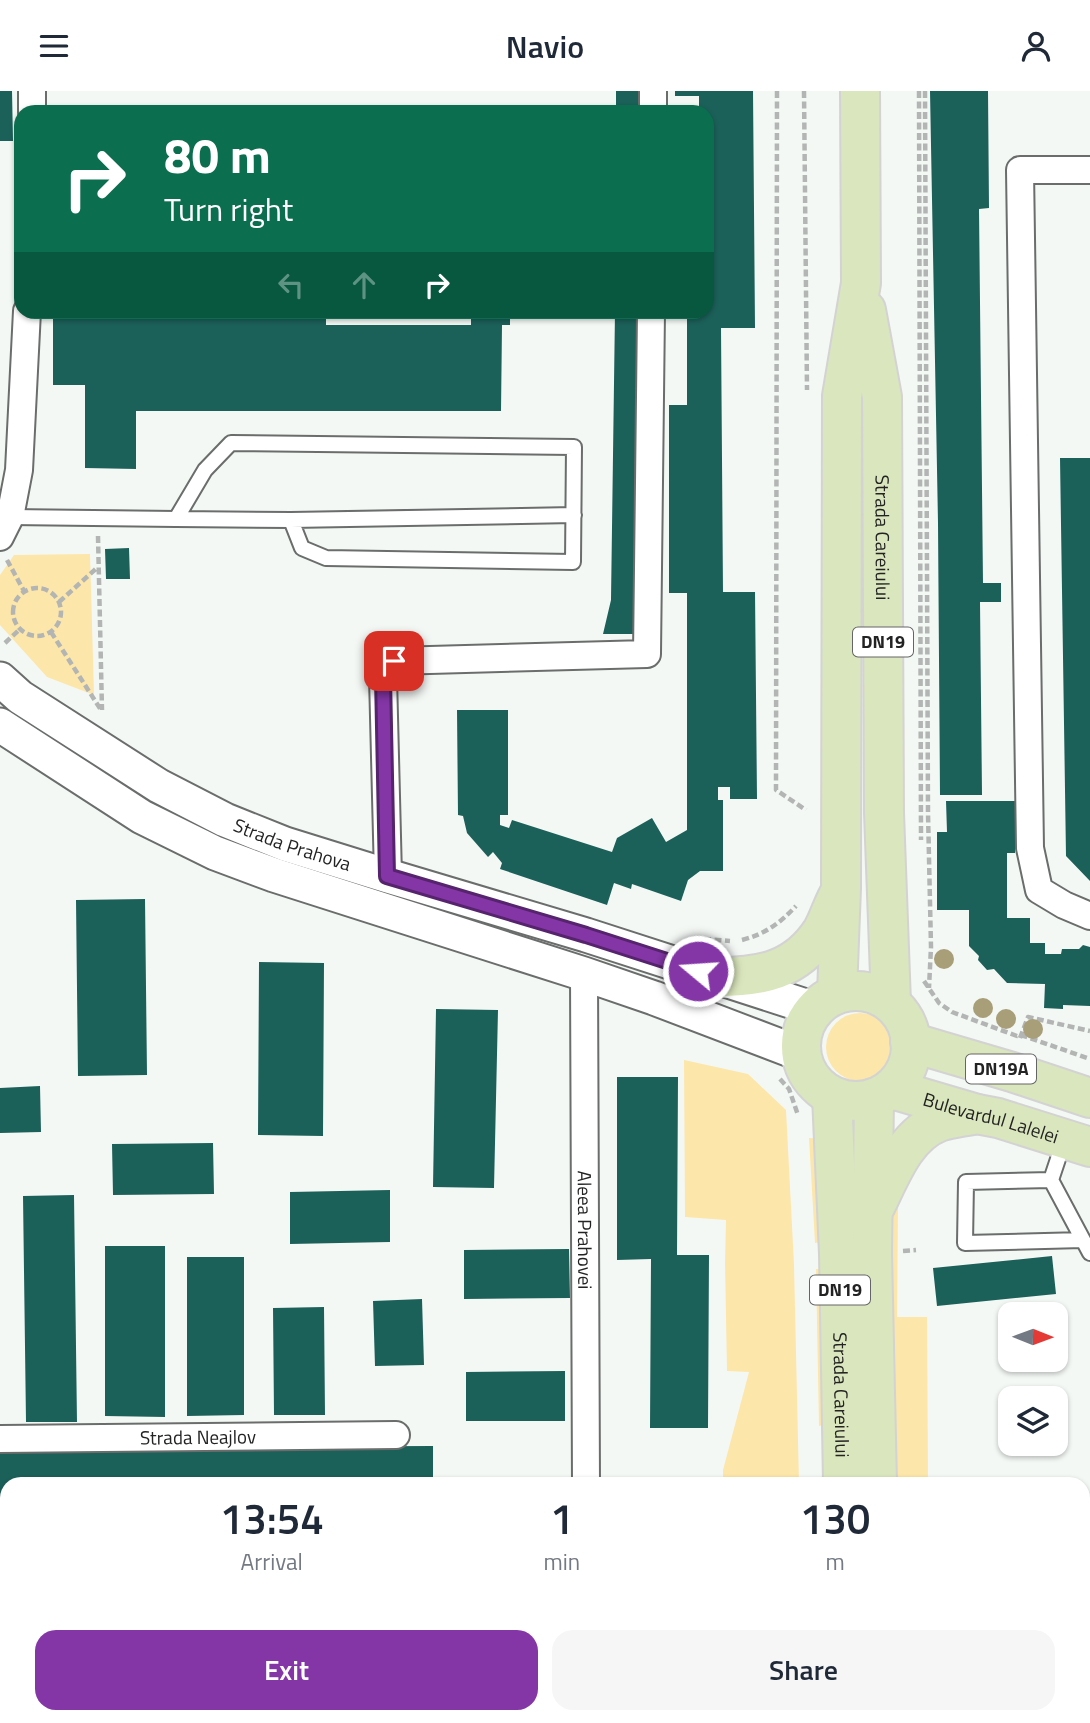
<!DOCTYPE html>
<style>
:root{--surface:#fff;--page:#f6f6f7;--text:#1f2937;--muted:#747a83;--accent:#8436a7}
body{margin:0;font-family:"Titillium Web",sans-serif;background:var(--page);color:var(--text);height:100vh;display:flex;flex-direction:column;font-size:26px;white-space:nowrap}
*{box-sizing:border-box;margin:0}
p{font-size:23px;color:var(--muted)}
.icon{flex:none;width:38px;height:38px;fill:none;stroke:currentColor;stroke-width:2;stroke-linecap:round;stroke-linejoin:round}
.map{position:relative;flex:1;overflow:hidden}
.details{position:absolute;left:0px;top:1386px;width:1090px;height:247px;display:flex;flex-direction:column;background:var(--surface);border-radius:21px 21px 0 0;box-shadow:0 2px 5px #0004}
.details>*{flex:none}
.guide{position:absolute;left:14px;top:14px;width:700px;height:214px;border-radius:21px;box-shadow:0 2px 5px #0004;background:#0b6e4f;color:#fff;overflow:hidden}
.needle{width:46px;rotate:91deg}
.fabs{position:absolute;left:998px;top:1211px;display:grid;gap:14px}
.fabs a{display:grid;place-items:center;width:70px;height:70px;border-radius:14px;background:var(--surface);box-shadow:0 2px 5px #0004;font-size:35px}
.pin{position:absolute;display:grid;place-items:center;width:60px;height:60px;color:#fff;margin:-30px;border-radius:14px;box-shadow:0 4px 10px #0006}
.me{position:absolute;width:77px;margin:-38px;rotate:288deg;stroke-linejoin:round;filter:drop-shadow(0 0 5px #0008)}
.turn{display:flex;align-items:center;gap:24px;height:147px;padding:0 35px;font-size:32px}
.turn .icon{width:91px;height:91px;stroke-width:2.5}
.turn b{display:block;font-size:49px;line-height:60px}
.lanes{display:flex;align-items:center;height:66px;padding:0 35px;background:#0003;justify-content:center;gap:35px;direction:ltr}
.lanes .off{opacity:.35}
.eta{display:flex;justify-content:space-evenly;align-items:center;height:119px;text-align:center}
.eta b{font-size:42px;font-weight:600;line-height:49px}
.cta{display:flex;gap:14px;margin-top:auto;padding:14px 35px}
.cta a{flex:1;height:80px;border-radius:21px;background:var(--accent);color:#fff;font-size:28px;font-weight:600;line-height:80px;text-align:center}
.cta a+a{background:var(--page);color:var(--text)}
header{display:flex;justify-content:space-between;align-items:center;height:91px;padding:0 35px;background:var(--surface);font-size:32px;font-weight:600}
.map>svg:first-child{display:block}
.green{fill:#fde6a9}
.building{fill:#1c605a}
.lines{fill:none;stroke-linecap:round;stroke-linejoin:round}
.service-casing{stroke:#6a6d6b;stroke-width:18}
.minor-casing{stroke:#6a6d6b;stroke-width:30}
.tertiary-casing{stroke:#6a6d6b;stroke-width:37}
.primary-casing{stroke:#d3d3d3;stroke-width:42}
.path{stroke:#b2b5b3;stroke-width:4.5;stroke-dasharray:7 3.5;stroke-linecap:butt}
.service{stroke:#fff;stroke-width:14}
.minor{stroke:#fff;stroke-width:26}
.tertiary{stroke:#fff;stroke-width:33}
.primary{stroke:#dae6bd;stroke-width:38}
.tree{fill:#a89e78}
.route-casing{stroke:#56236d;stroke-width:18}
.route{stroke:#8436a7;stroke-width:12}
.labels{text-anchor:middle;stroke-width:7;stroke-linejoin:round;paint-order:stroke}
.shield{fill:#fff;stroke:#646564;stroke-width:2}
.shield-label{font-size:18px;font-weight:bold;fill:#222322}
.street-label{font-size:19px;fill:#222322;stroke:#fff}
</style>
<header><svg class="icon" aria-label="menu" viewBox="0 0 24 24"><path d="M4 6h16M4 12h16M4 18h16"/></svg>Navio<svg class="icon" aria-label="person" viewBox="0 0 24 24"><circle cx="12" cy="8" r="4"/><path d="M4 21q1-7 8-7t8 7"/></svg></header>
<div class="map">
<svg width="1090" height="1632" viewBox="0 0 1090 1632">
<rect width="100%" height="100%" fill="#f4f8f5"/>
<path class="green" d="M 90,463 L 94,604 L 47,586 L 0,534 L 0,484 L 14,464 Z
M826 956a34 34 0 1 1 68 0a34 34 0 1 1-68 0Z
M 684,969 L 748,983 L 786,1019 L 794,1174 L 799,1393 L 723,1393 L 723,1379 L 749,1281 L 727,1280 L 725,1172 L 726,1129 L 685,1126 Z
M 809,1047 L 821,1048 L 828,1150 L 815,1152 Z
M 881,1112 L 898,1112 L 897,1226 L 927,1226 L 928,1393 L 885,1393 Z
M 816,1178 L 828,1178 L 830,1332 L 819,1335 Z
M 0,1408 L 7,1408 L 7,1560 L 0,1558 Z
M 24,1626 L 562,1626 L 563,1632 L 26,1632 Z
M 600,1626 L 805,1626 L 805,1632 L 600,1632 Z"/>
<path class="building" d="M 0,0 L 12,0 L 13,50 L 0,50 Z
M 616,0 L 642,0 L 642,21 L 616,21 Z
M 675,0 L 753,0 L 755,237 L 721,237 L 723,501 L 755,501 L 757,708 L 730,708 L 730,696 L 718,696 L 718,709 L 723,709 L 723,780 L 700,780 L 688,789 L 681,810 L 632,793 L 631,798 L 614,792 L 607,814 L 500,778 L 502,772 L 493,761 L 488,766 L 467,742 L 463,725 L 458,724 L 457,619 L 508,619 L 508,724 L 500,724 L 500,734 L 509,737 L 512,729 L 612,761 L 617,747 L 652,727 L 666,751 L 687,739 L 687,502 L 669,502 L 669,314 L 687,314 L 687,227 L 700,227 L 700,220 L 707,220 L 707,21 L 699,21 L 699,5 L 675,5 Z
M 930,0 L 988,0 L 989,117 L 979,118 L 983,492 L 1001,492 L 1001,511 L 980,511 L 982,704 L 940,704 L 938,432 Z
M 108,17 L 364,17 L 364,21 L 108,21 Z
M 53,220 L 326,220 L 326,234 L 471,234 L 471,220 L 510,220 L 510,234 L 502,234 L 501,320 L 136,320 L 136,378 L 85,377 L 85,294 L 53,294 Z
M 615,220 L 640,220 L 636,543 L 603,543 L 611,509 Z
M 1060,367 L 1090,367 L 1090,790 L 1066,765 Z
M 129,457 L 130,488 L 106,488 L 105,458 Z
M 946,710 L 1015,710 L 1015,762 L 1007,762 L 1007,827 L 1030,827 L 1030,852 L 1045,852 L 1045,863 L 1061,863 L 1062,858 L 1079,858 L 1083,854 L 1090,856 L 1090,915 L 1063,914 L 1063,918 L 1044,917 L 1045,893 L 1007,892 L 994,878 L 987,879 L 978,869 L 979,865 L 969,855 L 969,819 L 937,819 L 937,741 L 947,741 Z
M 145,808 L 147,984 L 78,985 L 76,809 Z
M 259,871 L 324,872 L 323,1045 L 258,1044 Z
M 436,918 L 498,919 L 494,1097 L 433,1096 Z
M 617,986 L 678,986 L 677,1164 L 709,1164 L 708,1337 L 650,1337 L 651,1168 L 617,1169 Z
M 40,995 L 41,1041 L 0,1042 L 0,997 Z
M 213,1052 L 214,1103 L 113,1104 L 112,1053 Z
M 390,1099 L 390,1151 L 290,1153 L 290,1101 Z
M 74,1104 L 77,1331 L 26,1331 L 23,1105 Z
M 105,1155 L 165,1155 L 165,1326 L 105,1325 Z
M 569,1158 L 570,1207 L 464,1208 L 464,1159 Z
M 1052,1165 L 1056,1203 L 937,1215 L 933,1177 Z
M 187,1166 L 244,1166 L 244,1324 L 187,1325 Z
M 422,1208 L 424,1274 L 375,1275 L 373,1210 Z
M 324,1216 L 325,1324 L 274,1324 L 273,1217 Z
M 565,1280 L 565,1330 L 466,1330 L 466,1281 Z
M 433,1355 L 433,1393 L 7,1393 L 7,1408 L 0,1408 L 0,1357 Z
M 982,1626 L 1039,1626 L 1055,1632 L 979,1632 Z"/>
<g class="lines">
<defs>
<path id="service" d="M 10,426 L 176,428 L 205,379 L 231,352 L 574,356 L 573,471 L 326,467 L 302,457 L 291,429
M 176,428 L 291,429 L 574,424
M 1064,1050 L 1051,1089 L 1090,1162
M 1051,1089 L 966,1091 L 965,1152 L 1083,1149"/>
<g id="minor">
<path d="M 32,21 L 32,0"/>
<path d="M 653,21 L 653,0"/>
<path d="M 1090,79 L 1020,79 L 1030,757 L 1039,799 L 1064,814 L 1090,825"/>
<path d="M 0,446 L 10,426 L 19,379 L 27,220"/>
<path d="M 388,785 L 383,586 L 386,576 L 394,570 L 647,563 L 651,220"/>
<path id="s1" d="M 584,883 L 586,1393"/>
<path id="s2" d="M 0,1348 L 396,1344"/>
<path d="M 1083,1603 L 1090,1606"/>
<path d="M 588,1626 L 588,1632"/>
<path d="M 0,1630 L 1,1632"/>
</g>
<g id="tertiary">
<path id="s3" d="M 0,588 L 20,606 L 159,695 L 225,729 L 285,753 L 388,785 L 586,844 L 815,918"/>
<path d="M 0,634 L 142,726 L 215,762 L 274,784 L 584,883 L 654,907 L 801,963"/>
</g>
<g id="primary">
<path id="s4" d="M 866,219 L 882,306 L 884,722 L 891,912"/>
<path d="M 717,886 C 761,886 796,880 822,840 C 828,830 832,816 838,805"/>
<circle cx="856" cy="955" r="55"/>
<path d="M 837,902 L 841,797 L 842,305 L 861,192 L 860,0"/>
<path d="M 910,951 L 1012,981 L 1090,1007"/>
<path id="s5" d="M 892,998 L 977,1023 L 998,1027 L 1090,1056"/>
<path id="s6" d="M 832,1005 L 839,1163 L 843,1393"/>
<path d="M 874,1007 L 872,1162 L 877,1393"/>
<path d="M 876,1114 C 891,1084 905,1044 939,1031 C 950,1027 964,1026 977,1023"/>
<path d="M 846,1626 L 846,1632"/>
<path d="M 879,1626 L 879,1632"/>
</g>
</defs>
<use href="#service" class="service-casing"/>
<use href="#minor" class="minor-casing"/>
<use href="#tertiary" class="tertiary-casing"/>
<use href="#primary" class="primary-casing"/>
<path class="path" d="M 777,0 L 776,699 L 806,719
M 804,0 L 807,299
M 919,0 L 921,749
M 925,0 L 928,722 L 931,856 L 929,897
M 98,445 L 102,619
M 7,469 L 24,500
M13 521a24 24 0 1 1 48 0a24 24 0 1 1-48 0Z
M 59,511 L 98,476
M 51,541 L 101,619
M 5,552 L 20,538
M 704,848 L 730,850
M 742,849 C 765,843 779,833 796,815
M 924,890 L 939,912 L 952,921 L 1017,945 L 1021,944 L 1090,968
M 1020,947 L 1028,926 L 1090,940
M 780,988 L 789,998 L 798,1024
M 903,1160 L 916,1159"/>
<use href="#service" class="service"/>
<use href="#minor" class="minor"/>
<use href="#tertiary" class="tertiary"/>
<use href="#primary" class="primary"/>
</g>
<g class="tree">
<circle cx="944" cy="868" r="10"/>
<circle cx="983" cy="917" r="10"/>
<circle cx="1006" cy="928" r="10"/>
<circle cx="1033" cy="938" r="10"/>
</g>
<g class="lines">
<defs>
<path id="route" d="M 394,570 L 386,576 L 383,586 L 387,785 L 586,844 L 698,880"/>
</defs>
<use href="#route" class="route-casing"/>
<use href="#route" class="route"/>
</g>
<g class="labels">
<g class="shield">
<rect x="853" y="536.5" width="60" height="29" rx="5"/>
<rect x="966" y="963.5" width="70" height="29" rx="5"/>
<rect x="810" y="1184.5" width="60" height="29" rx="5"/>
</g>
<g class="shield-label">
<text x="883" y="557">DN19</text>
<text x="1001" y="984">DN19A</text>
<text x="840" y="1205">DN19</text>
</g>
<g class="street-label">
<text dy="7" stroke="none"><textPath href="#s4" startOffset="229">Strada Careiului</textPath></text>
<text dy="7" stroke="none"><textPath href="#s3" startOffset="338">Strada Prahova</textPath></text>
<text dy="7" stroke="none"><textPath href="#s5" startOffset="103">Bulevardul Lalelei</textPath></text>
<text dy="7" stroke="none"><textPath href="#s1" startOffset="256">Aleea Prahovei</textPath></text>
<text dy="7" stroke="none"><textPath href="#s6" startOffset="299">Strada Careiului</textPath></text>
<text dy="7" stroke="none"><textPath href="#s2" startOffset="198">Strada Neajlov</textPath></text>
</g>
</g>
</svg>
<div class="fabs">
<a><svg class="needle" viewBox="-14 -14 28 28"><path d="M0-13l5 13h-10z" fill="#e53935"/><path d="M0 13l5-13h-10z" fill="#747a83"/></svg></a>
<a><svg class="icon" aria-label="layers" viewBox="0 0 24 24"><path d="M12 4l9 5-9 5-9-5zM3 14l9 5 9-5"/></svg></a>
</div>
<div class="pin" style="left:394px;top:570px;background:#d93025"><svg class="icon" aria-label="arrive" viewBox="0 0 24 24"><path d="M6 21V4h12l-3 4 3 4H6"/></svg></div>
<svg class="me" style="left:698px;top:880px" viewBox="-20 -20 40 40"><circle r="17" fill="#8436a7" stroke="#fff" stroke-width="3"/><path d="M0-11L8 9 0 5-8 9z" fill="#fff"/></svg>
<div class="guide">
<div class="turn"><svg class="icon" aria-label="right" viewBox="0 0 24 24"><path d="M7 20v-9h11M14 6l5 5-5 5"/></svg><div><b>80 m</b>Turn right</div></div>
<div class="lanes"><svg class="icon off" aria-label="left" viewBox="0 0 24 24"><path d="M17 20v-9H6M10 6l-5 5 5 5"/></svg><svg class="icon off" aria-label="ahead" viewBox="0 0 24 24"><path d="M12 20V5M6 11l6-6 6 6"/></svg><svg class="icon" aria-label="right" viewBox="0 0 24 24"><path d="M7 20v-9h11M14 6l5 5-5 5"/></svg></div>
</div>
<section class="details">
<div class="eta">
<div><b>13:54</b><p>Arrival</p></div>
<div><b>1</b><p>min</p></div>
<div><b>130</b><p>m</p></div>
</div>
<div class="cta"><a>Exit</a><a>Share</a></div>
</section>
</div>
